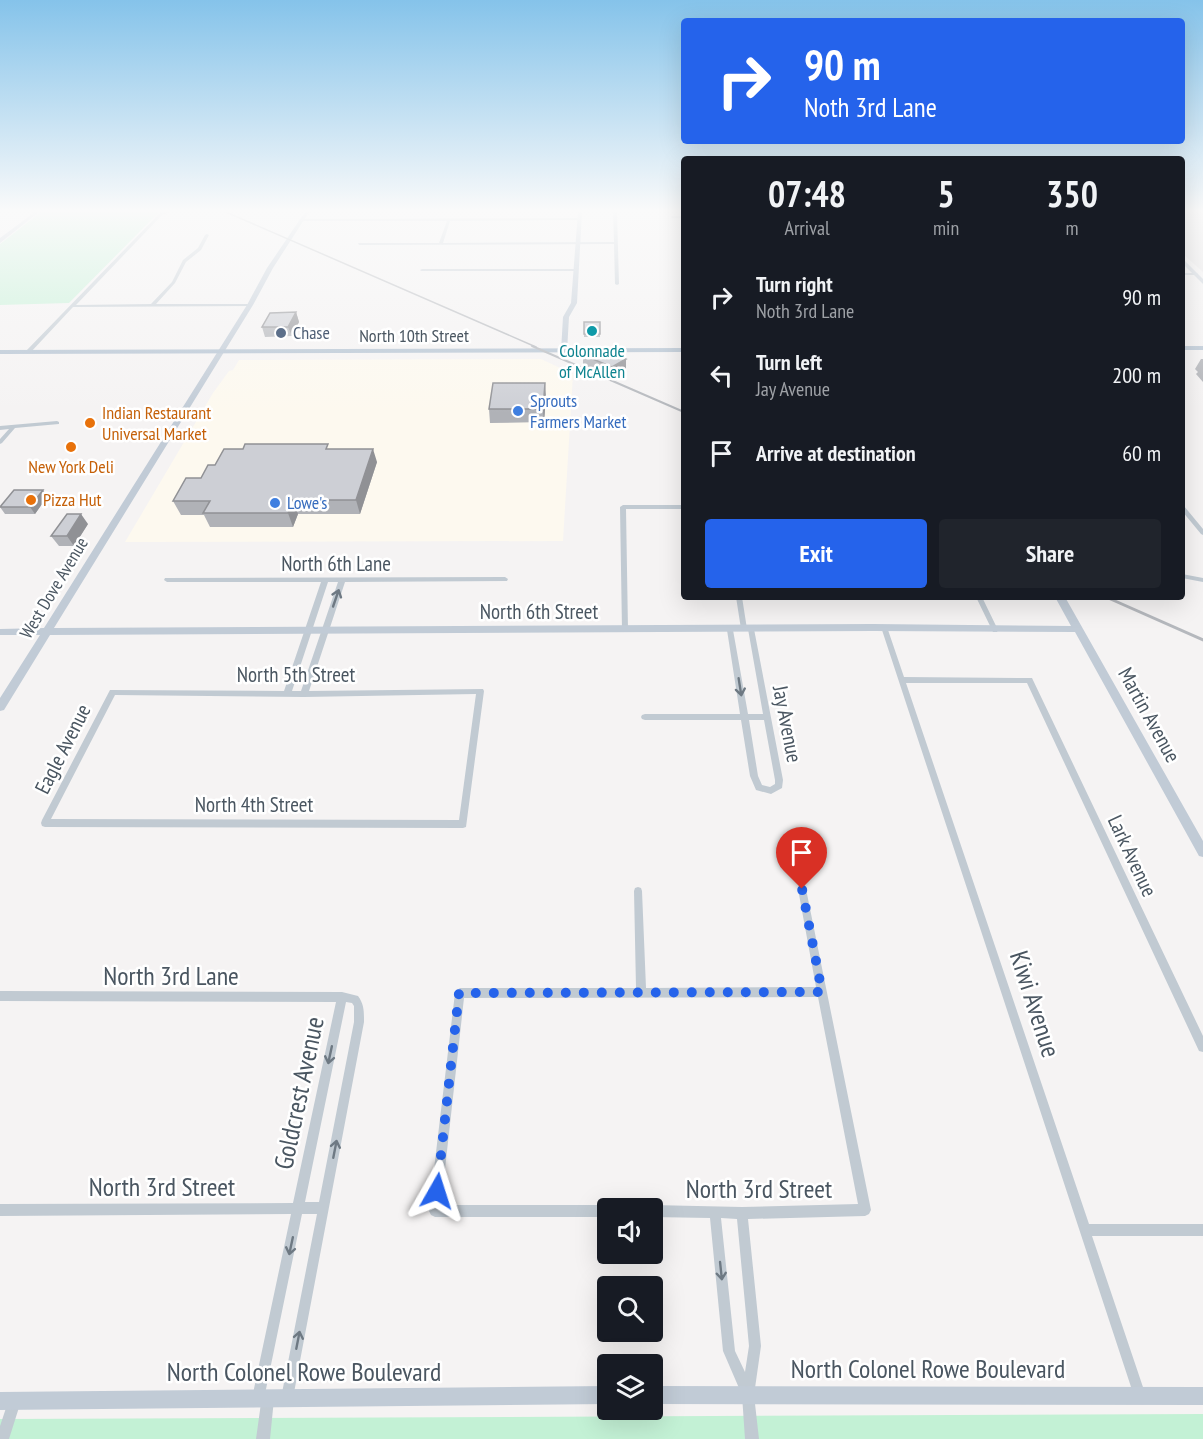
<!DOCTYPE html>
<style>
:root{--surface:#171b24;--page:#20242c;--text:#f1f3f6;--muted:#9ea1a6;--accent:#2563eb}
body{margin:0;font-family:"PT Sans Narrow",sans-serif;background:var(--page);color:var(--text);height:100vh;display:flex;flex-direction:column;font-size:22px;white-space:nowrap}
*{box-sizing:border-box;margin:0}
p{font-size:20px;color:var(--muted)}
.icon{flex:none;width:33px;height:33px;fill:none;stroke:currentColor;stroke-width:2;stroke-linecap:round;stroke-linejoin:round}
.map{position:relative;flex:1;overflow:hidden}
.side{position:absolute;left:681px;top:156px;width:504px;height:444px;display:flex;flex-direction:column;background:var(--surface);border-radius:6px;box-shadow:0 6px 24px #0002}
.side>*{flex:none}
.hud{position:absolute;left:681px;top:18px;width:504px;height:126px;border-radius:6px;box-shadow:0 6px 24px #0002;background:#2563eb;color:#fff;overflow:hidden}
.tools{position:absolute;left:597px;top:1198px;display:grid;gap:12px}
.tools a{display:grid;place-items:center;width:66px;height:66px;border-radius:6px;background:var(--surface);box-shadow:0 6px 24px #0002;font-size:30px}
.pin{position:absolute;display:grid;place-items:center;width:51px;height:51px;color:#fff;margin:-62px -26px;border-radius:50% 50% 50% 0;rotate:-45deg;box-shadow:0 0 6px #0007}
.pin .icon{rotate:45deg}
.me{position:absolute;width:66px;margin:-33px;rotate:6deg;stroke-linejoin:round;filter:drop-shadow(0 0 4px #0008)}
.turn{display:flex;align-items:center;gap:21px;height:126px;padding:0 24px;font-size:27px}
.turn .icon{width:78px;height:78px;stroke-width:2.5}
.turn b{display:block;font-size:42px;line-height:51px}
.eta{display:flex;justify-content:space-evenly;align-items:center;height:102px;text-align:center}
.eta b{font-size:36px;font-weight:700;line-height:42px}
.cta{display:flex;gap:12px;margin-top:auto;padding:12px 24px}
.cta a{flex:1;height:69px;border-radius:6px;background:var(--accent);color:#fff;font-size:24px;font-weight:700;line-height:69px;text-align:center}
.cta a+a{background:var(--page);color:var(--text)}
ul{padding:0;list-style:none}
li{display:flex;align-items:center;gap:18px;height:78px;padding:0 24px}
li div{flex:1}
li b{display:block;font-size:22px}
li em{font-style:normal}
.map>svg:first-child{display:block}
.commercial{fill:#fdf9ef}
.education{fill:#e6e4e5}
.green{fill:#c3f1d5}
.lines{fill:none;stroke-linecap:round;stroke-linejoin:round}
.street{fill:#c1cad2;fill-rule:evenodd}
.secondary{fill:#c1cbd6;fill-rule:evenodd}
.primary{fill:#b3c2d1;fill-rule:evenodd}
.rail-far2{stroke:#b5b8bd;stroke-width:1.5}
.rail-far1{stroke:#b5b8bd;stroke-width:2}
.rail{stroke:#b5b8bd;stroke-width:3}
.wall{fill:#b0b2b7}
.shaded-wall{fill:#909195}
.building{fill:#cdcfd5;stroke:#909195;stroke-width:1.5}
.oneway{stroke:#6e7983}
.route{stroke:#2563eb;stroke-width:10;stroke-dasharray:0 18}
.culture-dot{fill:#0f9aa8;stroke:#fff;stroke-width:2}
.service-dot{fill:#5c6f8a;stroke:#fff;stroke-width:2}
.shop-dot{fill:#3f7fe0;stroke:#fff;stroke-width:2}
.food-dot{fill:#e8710a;stroke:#fff;stroke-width:2}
.labels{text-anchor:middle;stroke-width:5;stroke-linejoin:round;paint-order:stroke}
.far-service-label{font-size:18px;fill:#4e5e75;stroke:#fff;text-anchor:start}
.far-street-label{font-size:18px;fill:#4a5661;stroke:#fff}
.far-culture-label{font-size:18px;fill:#0d838f;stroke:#fff}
.far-shop-label{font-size:18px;fill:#366cbe;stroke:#fff;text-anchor:start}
.far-food-label{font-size:18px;fill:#c56008;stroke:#fff;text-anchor:start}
.street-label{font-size:21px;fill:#4a5661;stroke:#fff}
.near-street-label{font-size:26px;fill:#4a5661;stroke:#fff}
</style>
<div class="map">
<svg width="1203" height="1439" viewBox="0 0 1203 1439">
<rect width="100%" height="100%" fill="#f5f3f3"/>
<path class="commercial" d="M 541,359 L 573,374 L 563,541 L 125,542 L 213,393 L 229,371 L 233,370 L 239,360 Z"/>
<path class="education" d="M 1182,212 L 1203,212 L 1203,272 L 1182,253 Z"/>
<path class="green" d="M 41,212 L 159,212 L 69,303 L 0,305 L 0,244 Z
M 1203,1414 L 1203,1439 L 0,1439 L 0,1419 Z"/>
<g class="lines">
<path class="street" d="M 165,212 L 169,212 L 162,215 L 76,305 L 151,304 L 172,282 L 183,260 L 198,248 L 205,235 L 207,234 L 209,235 L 201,250 L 186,262 L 175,283 L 156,304 L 251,304 L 251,306 L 73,307 L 30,353 L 26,353 L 26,351 L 160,213 Z
M 613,212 L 617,212 L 619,284 L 617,285 L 615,284 L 614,244 L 359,245 L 358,243 L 439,243 L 447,221 L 302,221 L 300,220 L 302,219 L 578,218 L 579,220 L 450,221 L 443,243 L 614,242 Z
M 671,216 L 684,216 L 684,218 L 672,218 Z
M 422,269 L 575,269 L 577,270 L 575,271 L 421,271 L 420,270 Z
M 1182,273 L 1196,273 L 1198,274 L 1196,275 L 1182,275 Z
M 57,421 L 59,422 L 59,424 L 15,428 L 2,443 L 0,444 L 0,439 L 9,429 L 0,430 L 0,426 Z
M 623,505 L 684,505 L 684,509 L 626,509 L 628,630 L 625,632 L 622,630 L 620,507 Z
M 1182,505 L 1184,506 L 1203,529 L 1203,535 L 1201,534 L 1182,511 Z
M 1182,574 L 1203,578 L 1203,582 L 1182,578 Z
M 505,577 L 508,579 L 507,581 L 345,582 L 309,691 L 483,689 L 484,691 L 466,827 L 463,828 L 45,827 L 42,826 L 41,823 L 42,820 L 110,690 L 284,691 L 321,582 L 167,582 L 164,580 L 165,578 ZM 328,582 L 338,582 L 301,691 L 292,691 ZM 476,694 L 459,820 L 51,819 L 115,695 L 304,697 Z
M 736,597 L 742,597 L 747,629 L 744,631 L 741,629 Z
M 976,597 L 982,597 L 998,630 L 997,632 L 993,632 Z
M 882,625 L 886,625 L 887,627 L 904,677 L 1032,678 L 1203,1036 L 1203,1052 L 1199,1051 L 1027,683 L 906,683 L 1089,1224 L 1203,1224 L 1203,1236 L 1092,1236 L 1146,1396 L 1145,1401 L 1140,1402 L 1135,1401 L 1134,1396 L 881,627 Z
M 749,627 L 751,627 L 754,629 L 783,780 L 782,788 L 771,794 L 756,790 L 750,776 L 741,720 L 645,720 L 642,719 L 641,717 L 642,715 L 645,714 L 740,714 L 727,630 L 730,628 L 733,630 L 748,714 L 763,714 L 748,629 ZM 749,720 L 764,720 L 775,780 L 775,784 L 770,787 L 762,785 L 758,776 Z
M 802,885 L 805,886 L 806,889 L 871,1210 L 869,1214 L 865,1216 L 748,1219 L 761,1346 L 754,1395 L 759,1439 L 745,1439 L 742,1395 L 723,1351 L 710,1218 L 652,1217 L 652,1209 L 647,1209 L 648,1207 L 652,1205 L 742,1207 L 858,1204 L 818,997 L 464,998 L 441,1205 L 608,1205 L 612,1207 L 613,1209 L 608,1209 L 608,1217 L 435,1217 L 431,1215 L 429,1211 L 455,993 L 457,990 L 460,988 L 636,988 L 634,891 L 635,888 L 638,887 L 641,888 L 642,891 L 646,988 L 816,987 L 798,889 L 799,886 ZM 721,1218 L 737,1219 L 749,1346 L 745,1372 L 735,1351 Z
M 0,991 L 342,992 L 358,996 C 364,1004 364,1011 364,1022 L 293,1398 L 292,1403 L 287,1404 L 282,1403 L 281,1398 L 317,1214 L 302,1214 L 265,1394 L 268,1393 L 273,1394 L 274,1399 L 270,1439 L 256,1439 L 261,1403 L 258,1404 L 253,1403 L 252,1398 L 291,1214 L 0,1216 L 0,1204 L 293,1203 L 336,1002 L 0,1001 ZM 346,1002 L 352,1003 L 354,1006 L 354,1022 L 319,1202 L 305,1202 Z
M 15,1395 L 20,1396 L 21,1401 L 9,1439 L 0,1439 L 0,1426 L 10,1396 Z"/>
<path class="secondary" d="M 35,212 L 39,212 L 0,243 L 0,238 Z
M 305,212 L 309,212 L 273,268 L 253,305 L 54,628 L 873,624 L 1071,626 L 1055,597 L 1065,597 L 1203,841 L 1203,857 L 1199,856 L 1075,632 L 873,631 L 50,635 L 4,710 L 0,711 L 0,698 L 40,635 L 0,635 L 0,629 L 44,628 L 247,305 L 267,268 Z
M 578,212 L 582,212 L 577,303 L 569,317 L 567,351 L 564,353 L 561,351 L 563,317 L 571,303 Z
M 1182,258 L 1203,279 L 1203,284 L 1182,263 Z
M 608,1386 L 608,1404 L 0,1410 L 0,1392 Z
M 652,1386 L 1203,1387 L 1203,1405 L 652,1404 Z"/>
<path class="primary" d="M 1182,346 L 1203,346 L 1203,350 L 1182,350 Z
M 684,348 L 684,352 L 0,354 L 0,350 Z"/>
<path class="rail-far2" d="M 226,212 L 536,347"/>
<path class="rail-far1" d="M 532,346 L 684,412"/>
<path class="rail" d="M 1106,597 L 1203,640"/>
</g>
<path class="wall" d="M 296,312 L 299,322 L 292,336 L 265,337 L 262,327 Z
M 584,322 L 600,322 L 600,337 L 584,337 Z
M 599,354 L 626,359 L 626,369 L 611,377 L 583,365 L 583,355 Z
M 1201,359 L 1203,359 L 1203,382 L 1196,374 L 1198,372 L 1195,369 Z
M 546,396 L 544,422 L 490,423 L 489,409 Z
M 329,449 L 377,462 L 360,514 L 298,514 L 293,527 L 210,527 L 204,515 L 181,515 L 173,501 L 201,478 Z
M 43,490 L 47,497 L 35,514 L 5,514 L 0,507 Z
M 88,524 L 74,546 L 59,546 L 51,536 Z"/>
<path class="shaded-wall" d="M 296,312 L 299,322 L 292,336 L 288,327 Z
M 626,359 L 626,369 L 611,377 L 612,367 Z
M 545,383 L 546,396 L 544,422 L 543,409 Z
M 373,449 L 377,462 L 360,514 L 356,500 Z
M 43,490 L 47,497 L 35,514 L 30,507 Z
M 293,500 L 298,514 L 293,527 L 288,513 Z
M 81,514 L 88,524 L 74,546 L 67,536 Z"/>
<path class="building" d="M 296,312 L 288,327 L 262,327 L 270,313 Z
M 584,322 L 600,322 L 600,334 L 584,334 Z
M 591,350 L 599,354 L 614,354 L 626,359 L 612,367 L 583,355 Z
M 493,383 L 545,383 L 543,409 L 489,409 Z
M 245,444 L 328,444 L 326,449 L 373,449 L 356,500 L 293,500 L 288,513 L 203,513 L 210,501 L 173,501 L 186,478 L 201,478 L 208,465 L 215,465 L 224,449 L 243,449 Z
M 14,490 L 43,490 L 30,507 L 0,507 Z
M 67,514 L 81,514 L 67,536 L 51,536 Z"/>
<defs><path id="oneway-shaft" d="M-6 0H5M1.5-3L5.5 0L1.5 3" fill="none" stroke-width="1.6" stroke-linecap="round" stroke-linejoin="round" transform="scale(1.5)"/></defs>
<g class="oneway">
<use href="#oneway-shaft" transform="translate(336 598) rotate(-71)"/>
<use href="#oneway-shaft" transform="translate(740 687) rotate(81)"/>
<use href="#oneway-shaft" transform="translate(330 1055) rotate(102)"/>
<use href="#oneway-shaft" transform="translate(335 1149) rotate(-79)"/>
<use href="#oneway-shaft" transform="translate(291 1246) rotate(102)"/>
<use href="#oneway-shaft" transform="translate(721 1271) rotate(84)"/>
<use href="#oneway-shaft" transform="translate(298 1340) rotate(-79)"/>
</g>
<linearGradient id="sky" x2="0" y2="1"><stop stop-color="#85c3ea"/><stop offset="0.51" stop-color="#fafafa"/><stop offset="1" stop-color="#fafafa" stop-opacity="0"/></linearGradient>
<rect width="1203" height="413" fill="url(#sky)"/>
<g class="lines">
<path class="route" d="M 437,1191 L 459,993 L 822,992 L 802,889"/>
</g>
<circle class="culture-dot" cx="592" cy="331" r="6"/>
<circle class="service-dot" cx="281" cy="333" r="6"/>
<g class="shop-dot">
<circle cx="518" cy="411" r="6"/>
<circle cx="275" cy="503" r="6"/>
</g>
<g class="food-dot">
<circle cx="90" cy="423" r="6"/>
<circle cx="71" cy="447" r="6"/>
<circle cx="31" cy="500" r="6"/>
</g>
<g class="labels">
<g class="far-service-label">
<text x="293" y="339">Chase</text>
</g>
<g class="far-street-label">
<text x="414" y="342">North 10th Street</text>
<text transform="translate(54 588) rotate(-59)" y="6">West Dove Avenue</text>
</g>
<g class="far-culture-label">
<text x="592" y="357">Colonnade<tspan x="592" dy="21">of McAllen</tspan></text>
</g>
<g class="far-shop-label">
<text x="530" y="407">Sprouts<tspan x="530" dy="21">Farmers Market</tspan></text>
<text x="287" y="509">Lowe's</text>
</g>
<g class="far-food-label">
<text x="102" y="419">Indian Restaurant<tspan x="102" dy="21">Universal Market</tspan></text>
<text x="71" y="473" text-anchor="middle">New York Deli</text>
<text x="43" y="506">Pizza Hut</text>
</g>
<g class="street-label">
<text x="336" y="571">North 6th Lane</text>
<text x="539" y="619">North 6th Street</text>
<text x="296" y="682">North 5th Street</text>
<text transform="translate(1149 715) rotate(61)" y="7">Martin Avenue</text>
<text transform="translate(787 724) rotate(79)" y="7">Jay Avenue</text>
<text transform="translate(63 749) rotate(-63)" y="7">Eagle Avenue</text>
<text x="254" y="812">North 4th Street</text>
<text transform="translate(1132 856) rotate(65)" y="7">Lark Avenue</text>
</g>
<g class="near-street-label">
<text x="171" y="985">North 3rd Lane</text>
<text transform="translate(1035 1004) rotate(72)" y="9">Kiwi Avenue</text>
<text transform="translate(299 1093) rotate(-78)" y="9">Goldcrest Avenue</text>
<text x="162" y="1196">North 3rd Street</text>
<text x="759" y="1198">North 3rd Street</text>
<text x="928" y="1378">North Colonel Rowe Boulevard</text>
<text x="304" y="1381">North Colonel Rowe Boulevard</text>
</g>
</g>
</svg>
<div class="tools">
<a><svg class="icon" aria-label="sound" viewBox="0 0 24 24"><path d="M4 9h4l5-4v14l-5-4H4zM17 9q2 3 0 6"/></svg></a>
<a><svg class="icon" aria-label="search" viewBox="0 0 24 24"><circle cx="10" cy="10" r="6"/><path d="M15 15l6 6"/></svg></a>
<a><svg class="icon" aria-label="layers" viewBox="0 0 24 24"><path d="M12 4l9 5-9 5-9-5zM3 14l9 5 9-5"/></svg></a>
</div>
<div class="pin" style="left:802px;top:889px;background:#d93025"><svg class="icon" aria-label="arrive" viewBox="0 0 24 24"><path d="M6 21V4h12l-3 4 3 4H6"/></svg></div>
<svg class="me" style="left:437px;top:1191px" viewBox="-20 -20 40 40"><path d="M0-17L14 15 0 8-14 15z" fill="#2563eb" stroke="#fff" stroke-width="4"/></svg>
<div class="hud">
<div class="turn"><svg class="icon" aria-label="right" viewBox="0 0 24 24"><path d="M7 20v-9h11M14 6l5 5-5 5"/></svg><div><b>90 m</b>Noth 3rd Lane</div></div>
</div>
<section class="side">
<div class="eta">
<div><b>07:48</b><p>Arrival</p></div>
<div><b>5</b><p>min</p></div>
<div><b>350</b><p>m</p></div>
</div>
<ul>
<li><svg class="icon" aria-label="right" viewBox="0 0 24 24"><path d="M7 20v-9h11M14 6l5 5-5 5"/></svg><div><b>Turn right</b><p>Noth 3rd Lane</p></div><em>90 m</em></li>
<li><svg class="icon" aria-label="left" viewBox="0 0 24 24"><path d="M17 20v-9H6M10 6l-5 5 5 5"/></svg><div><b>Turn left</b><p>Jay Avenue</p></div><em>200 m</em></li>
<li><svg class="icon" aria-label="arrive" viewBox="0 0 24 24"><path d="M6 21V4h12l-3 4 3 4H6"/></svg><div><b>Arrive at destination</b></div><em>60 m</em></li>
</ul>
<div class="cta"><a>Exit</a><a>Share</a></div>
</section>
</div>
